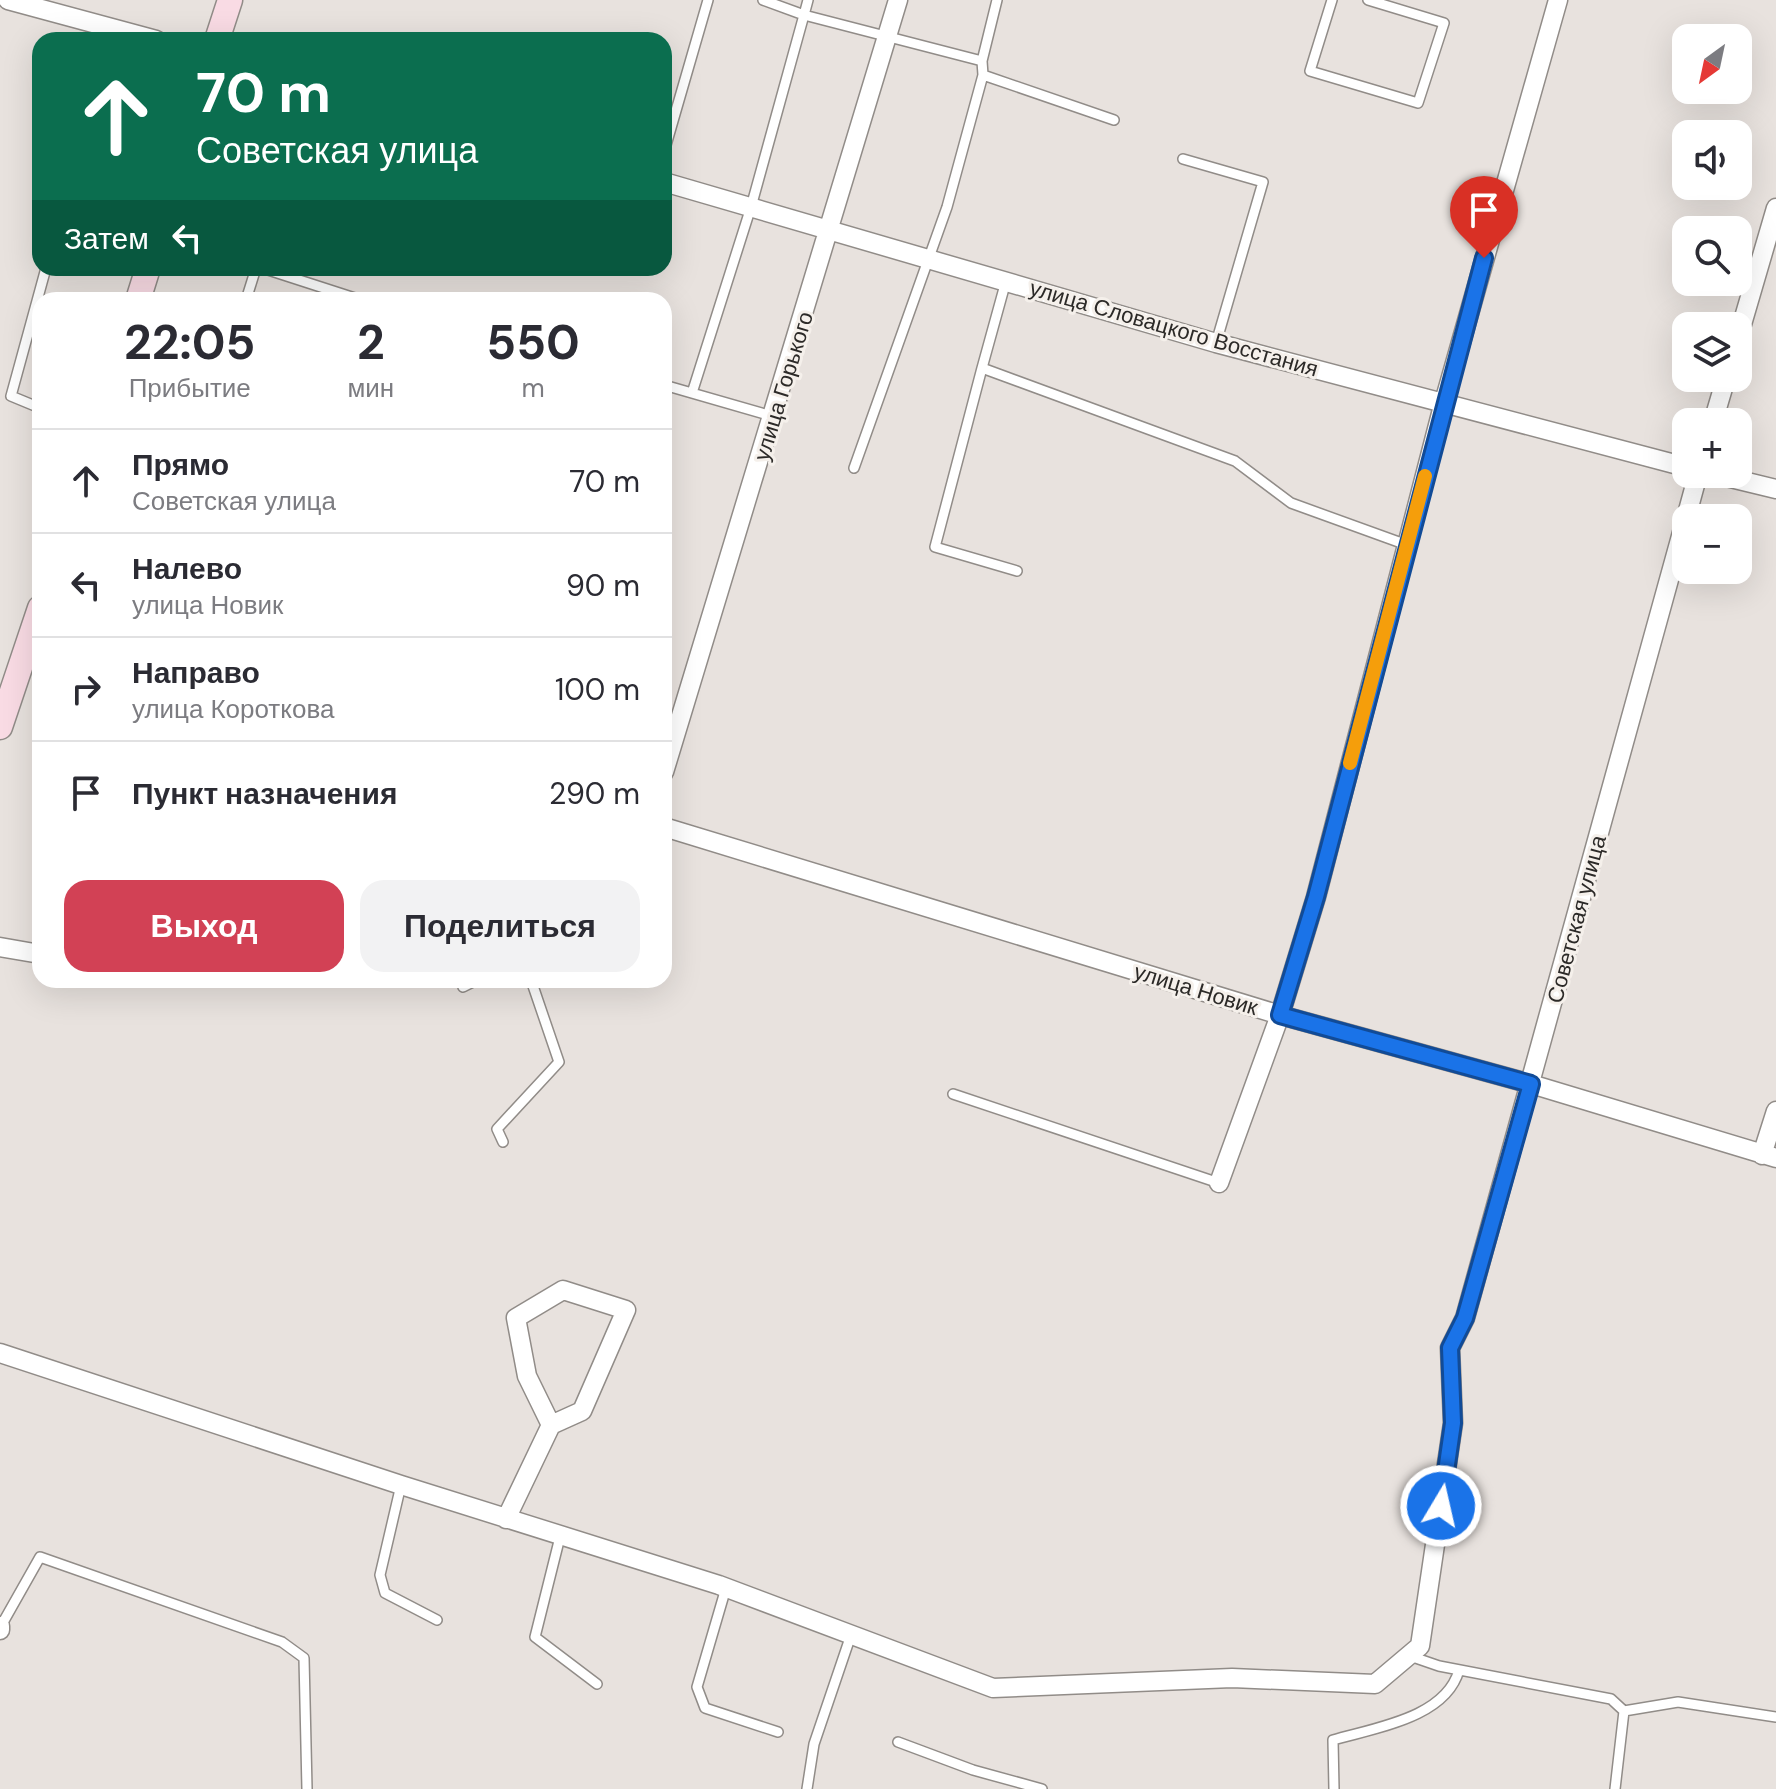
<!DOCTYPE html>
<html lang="ru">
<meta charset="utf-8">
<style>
:root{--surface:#fff;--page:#f2f2f3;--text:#2b2b33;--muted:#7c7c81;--line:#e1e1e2;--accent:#d24155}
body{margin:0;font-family:"DM Sans",sans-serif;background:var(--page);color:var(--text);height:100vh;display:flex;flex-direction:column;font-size:30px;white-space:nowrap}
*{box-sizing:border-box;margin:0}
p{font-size:26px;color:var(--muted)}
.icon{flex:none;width:44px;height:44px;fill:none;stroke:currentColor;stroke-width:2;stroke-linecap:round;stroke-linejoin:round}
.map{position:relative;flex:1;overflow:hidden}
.drawer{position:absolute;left:32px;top:292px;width:640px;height:696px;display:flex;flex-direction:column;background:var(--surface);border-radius:24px;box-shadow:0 8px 32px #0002}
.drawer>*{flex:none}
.banner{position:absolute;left:32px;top:32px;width:640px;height:244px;border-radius:24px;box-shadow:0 8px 32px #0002;background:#0b6e4f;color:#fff;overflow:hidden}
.needle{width:52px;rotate:213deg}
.controls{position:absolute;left:1672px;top:24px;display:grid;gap:16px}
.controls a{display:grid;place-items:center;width:80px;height:80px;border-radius:16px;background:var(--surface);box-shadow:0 8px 32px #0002;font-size:40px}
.pin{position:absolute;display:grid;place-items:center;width:68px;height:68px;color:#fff;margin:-82px -34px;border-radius:50% 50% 50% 0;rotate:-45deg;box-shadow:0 0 8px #0007}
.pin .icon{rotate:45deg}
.me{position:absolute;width:88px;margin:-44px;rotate:9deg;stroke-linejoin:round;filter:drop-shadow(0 0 6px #0008)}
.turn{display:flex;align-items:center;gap:28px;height:168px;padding:0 32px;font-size:36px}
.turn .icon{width:104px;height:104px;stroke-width:2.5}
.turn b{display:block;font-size:56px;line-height:68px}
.then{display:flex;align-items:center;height:76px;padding:0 32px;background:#0003;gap:16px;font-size:30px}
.eta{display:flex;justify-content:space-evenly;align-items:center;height:136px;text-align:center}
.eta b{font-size:48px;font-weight:700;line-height:56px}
.primary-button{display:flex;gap:16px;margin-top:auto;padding:16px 32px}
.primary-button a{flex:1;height:92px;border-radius:24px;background:var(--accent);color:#fff;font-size:32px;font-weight:700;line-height:92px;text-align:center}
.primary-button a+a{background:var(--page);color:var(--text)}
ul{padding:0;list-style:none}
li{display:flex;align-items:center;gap:24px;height:104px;padding:0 32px;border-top:2px solid var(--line)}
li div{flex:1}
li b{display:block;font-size:30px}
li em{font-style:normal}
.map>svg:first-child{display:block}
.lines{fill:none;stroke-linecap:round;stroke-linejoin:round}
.lane-casing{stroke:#918c88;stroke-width:12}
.street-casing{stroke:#918c88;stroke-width:21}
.secondary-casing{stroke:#918c88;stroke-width:27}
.lane{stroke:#fff;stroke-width:9}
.street{stroke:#fff;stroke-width:18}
.secondary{stroke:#f9dbe4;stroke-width:24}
.route-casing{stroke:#114b97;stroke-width:20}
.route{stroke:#1a73e8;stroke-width:14}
.slow{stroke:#f59e0b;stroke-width:14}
.labels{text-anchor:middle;stroke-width:6;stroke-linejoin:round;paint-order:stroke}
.street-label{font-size:22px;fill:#2c2a28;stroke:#f5f0eb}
</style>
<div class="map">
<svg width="1776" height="1789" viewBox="0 0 1776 1789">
<rect width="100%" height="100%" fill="#e8e2de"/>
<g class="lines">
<defs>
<path id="lane" d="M 763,0 L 804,15 L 808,0
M 1332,0 L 1310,71 L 1418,103 L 1444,23 L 1368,0
M 982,61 L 997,0
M 983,75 L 1114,120
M 664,152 L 708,0
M 1183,159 L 1263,182 L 1216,343
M 262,268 L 361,300
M 1006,281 L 982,368 L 1235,461 L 1291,503 L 1407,545
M 246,300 L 256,268
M 982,368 L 935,547 L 1017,571
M 664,385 L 772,416
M 692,393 L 751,207 L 804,15 L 982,61 L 983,75 L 947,207 L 854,468
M 40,408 L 11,396 L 46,268
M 463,987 L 477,980
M 953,1094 L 1219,1183
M 503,1142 L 497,1129 L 559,1062 L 531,980
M 401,1485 L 380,1575 L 385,1593 L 437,1620
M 560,1537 L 535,1637 L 597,1684
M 726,1588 L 697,1687 L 705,1708 L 778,1732
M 1,1626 L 40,1557 L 282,1642 L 304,1658 L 307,1789
M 1410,1656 L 1439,1666 L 1611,1699 L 1624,1711 L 1678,1702 L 1776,1717
M 898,1742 L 973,1770 L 1042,1789
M 807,1789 L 814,1744 L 851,1635
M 1334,1789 L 1333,1740 C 1374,1728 1446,1718 1459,1670
M 1615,1789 L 1624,1711"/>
<path id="street" d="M 8,0 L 156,40
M 664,182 L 1216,343 L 1686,467
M 1738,338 L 1776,208
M 1713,422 L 1726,378
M 1714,474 L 1776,489
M 1686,518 L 1698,474
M 664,772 L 898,0
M 664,827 L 1280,1015 L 1531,1084 L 1776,1158
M 0,947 L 40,954
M 1762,1155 L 1776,1111
M 1219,1183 L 1280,1015 L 1316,897 L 1444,402 L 1558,0
M 0,1353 L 401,1485 L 719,1585 L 993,1688 L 1232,1678 L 1375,1684 L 1420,1646 L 1453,1423 L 1450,1348 L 1465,1318 L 1686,518
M 506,1519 L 551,1425 L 527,1376 L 516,1318 L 563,1290 L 626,1310 L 582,1411 L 551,1425
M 0,1626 L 0,1630"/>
<path id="secondary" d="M 217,40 L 230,0
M 138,300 L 148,268
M 0,727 L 40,608"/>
</defs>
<use href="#lane" class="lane-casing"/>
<use href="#street" class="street-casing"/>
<use href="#secondary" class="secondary-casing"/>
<use href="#lane" class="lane"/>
<use href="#street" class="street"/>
<use href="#secondary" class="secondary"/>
</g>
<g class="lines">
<defs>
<path id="route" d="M 1441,1506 L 1453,1423 L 1450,1348 L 1465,1318 L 1531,1084 L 1280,1015 L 1316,897 L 1484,258"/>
</defs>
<use href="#route" class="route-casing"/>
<use href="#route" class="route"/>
<path class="slow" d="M 1350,763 L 1425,476"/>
</g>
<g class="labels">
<g class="street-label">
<text transform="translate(1174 328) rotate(16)" y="8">улица Словацкого Восстания</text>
<text transform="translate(783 386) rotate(-73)" y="8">улица Горького</text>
<text transform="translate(1576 919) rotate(-75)" y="8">Советская улица</text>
<text transform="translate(1196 989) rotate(17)" y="8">улица Новик</text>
</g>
</g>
</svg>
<div class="controls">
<a><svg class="needle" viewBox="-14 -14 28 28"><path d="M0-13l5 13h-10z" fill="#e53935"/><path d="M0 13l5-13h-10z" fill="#7c7c81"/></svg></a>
<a><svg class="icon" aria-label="sound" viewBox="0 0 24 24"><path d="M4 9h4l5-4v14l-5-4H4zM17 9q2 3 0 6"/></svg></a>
<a><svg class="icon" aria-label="search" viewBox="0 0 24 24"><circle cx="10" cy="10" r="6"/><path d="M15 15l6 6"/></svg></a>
<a><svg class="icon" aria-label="layers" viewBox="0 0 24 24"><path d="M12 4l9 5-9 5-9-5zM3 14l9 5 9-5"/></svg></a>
<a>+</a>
<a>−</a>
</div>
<div class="pin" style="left:1484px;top:258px;background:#d93025"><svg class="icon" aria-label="arrive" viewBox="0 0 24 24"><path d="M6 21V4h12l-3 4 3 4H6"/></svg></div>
<svg class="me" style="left:1441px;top:1506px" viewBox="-20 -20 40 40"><circle r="17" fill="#1a73e8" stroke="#fff" stroke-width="3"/><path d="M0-11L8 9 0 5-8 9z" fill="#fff"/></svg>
<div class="banner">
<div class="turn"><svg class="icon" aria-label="ahead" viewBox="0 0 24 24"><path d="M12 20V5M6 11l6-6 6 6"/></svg><div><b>70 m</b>Советская улица</div></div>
<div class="then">Затем<svg class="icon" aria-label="left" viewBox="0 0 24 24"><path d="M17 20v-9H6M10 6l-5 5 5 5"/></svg></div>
</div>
<section class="drawer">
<div class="eta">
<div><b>22:05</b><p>Прибытие</p></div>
<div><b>2</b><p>мин</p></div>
<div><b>550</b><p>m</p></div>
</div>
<ul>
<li><svg class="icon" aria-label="ahead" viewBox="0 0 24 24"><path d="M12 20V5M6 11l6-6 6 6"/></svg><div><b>Прямо</b><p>Советская улица</p></div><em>70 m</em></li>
<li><svg class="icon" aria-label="left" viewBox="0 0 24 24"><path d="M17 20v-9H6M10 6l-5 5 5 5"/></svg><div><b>Налево</b><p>улица Новик</p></div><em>90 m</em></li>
<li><svg class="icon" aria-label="right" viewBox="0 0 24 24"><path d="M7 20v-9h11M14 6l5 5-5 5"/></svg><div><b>Направо</b><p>улица Короткова</p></div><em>100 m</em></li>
<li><svg class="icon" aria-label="arrive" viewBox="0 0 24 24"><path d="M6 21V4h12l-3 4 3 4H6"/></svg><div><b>Пункт назначения</b></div><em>290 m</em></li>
</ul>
<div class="primary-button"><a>Выход</a><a>Поделиться</a></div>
</section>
</div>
